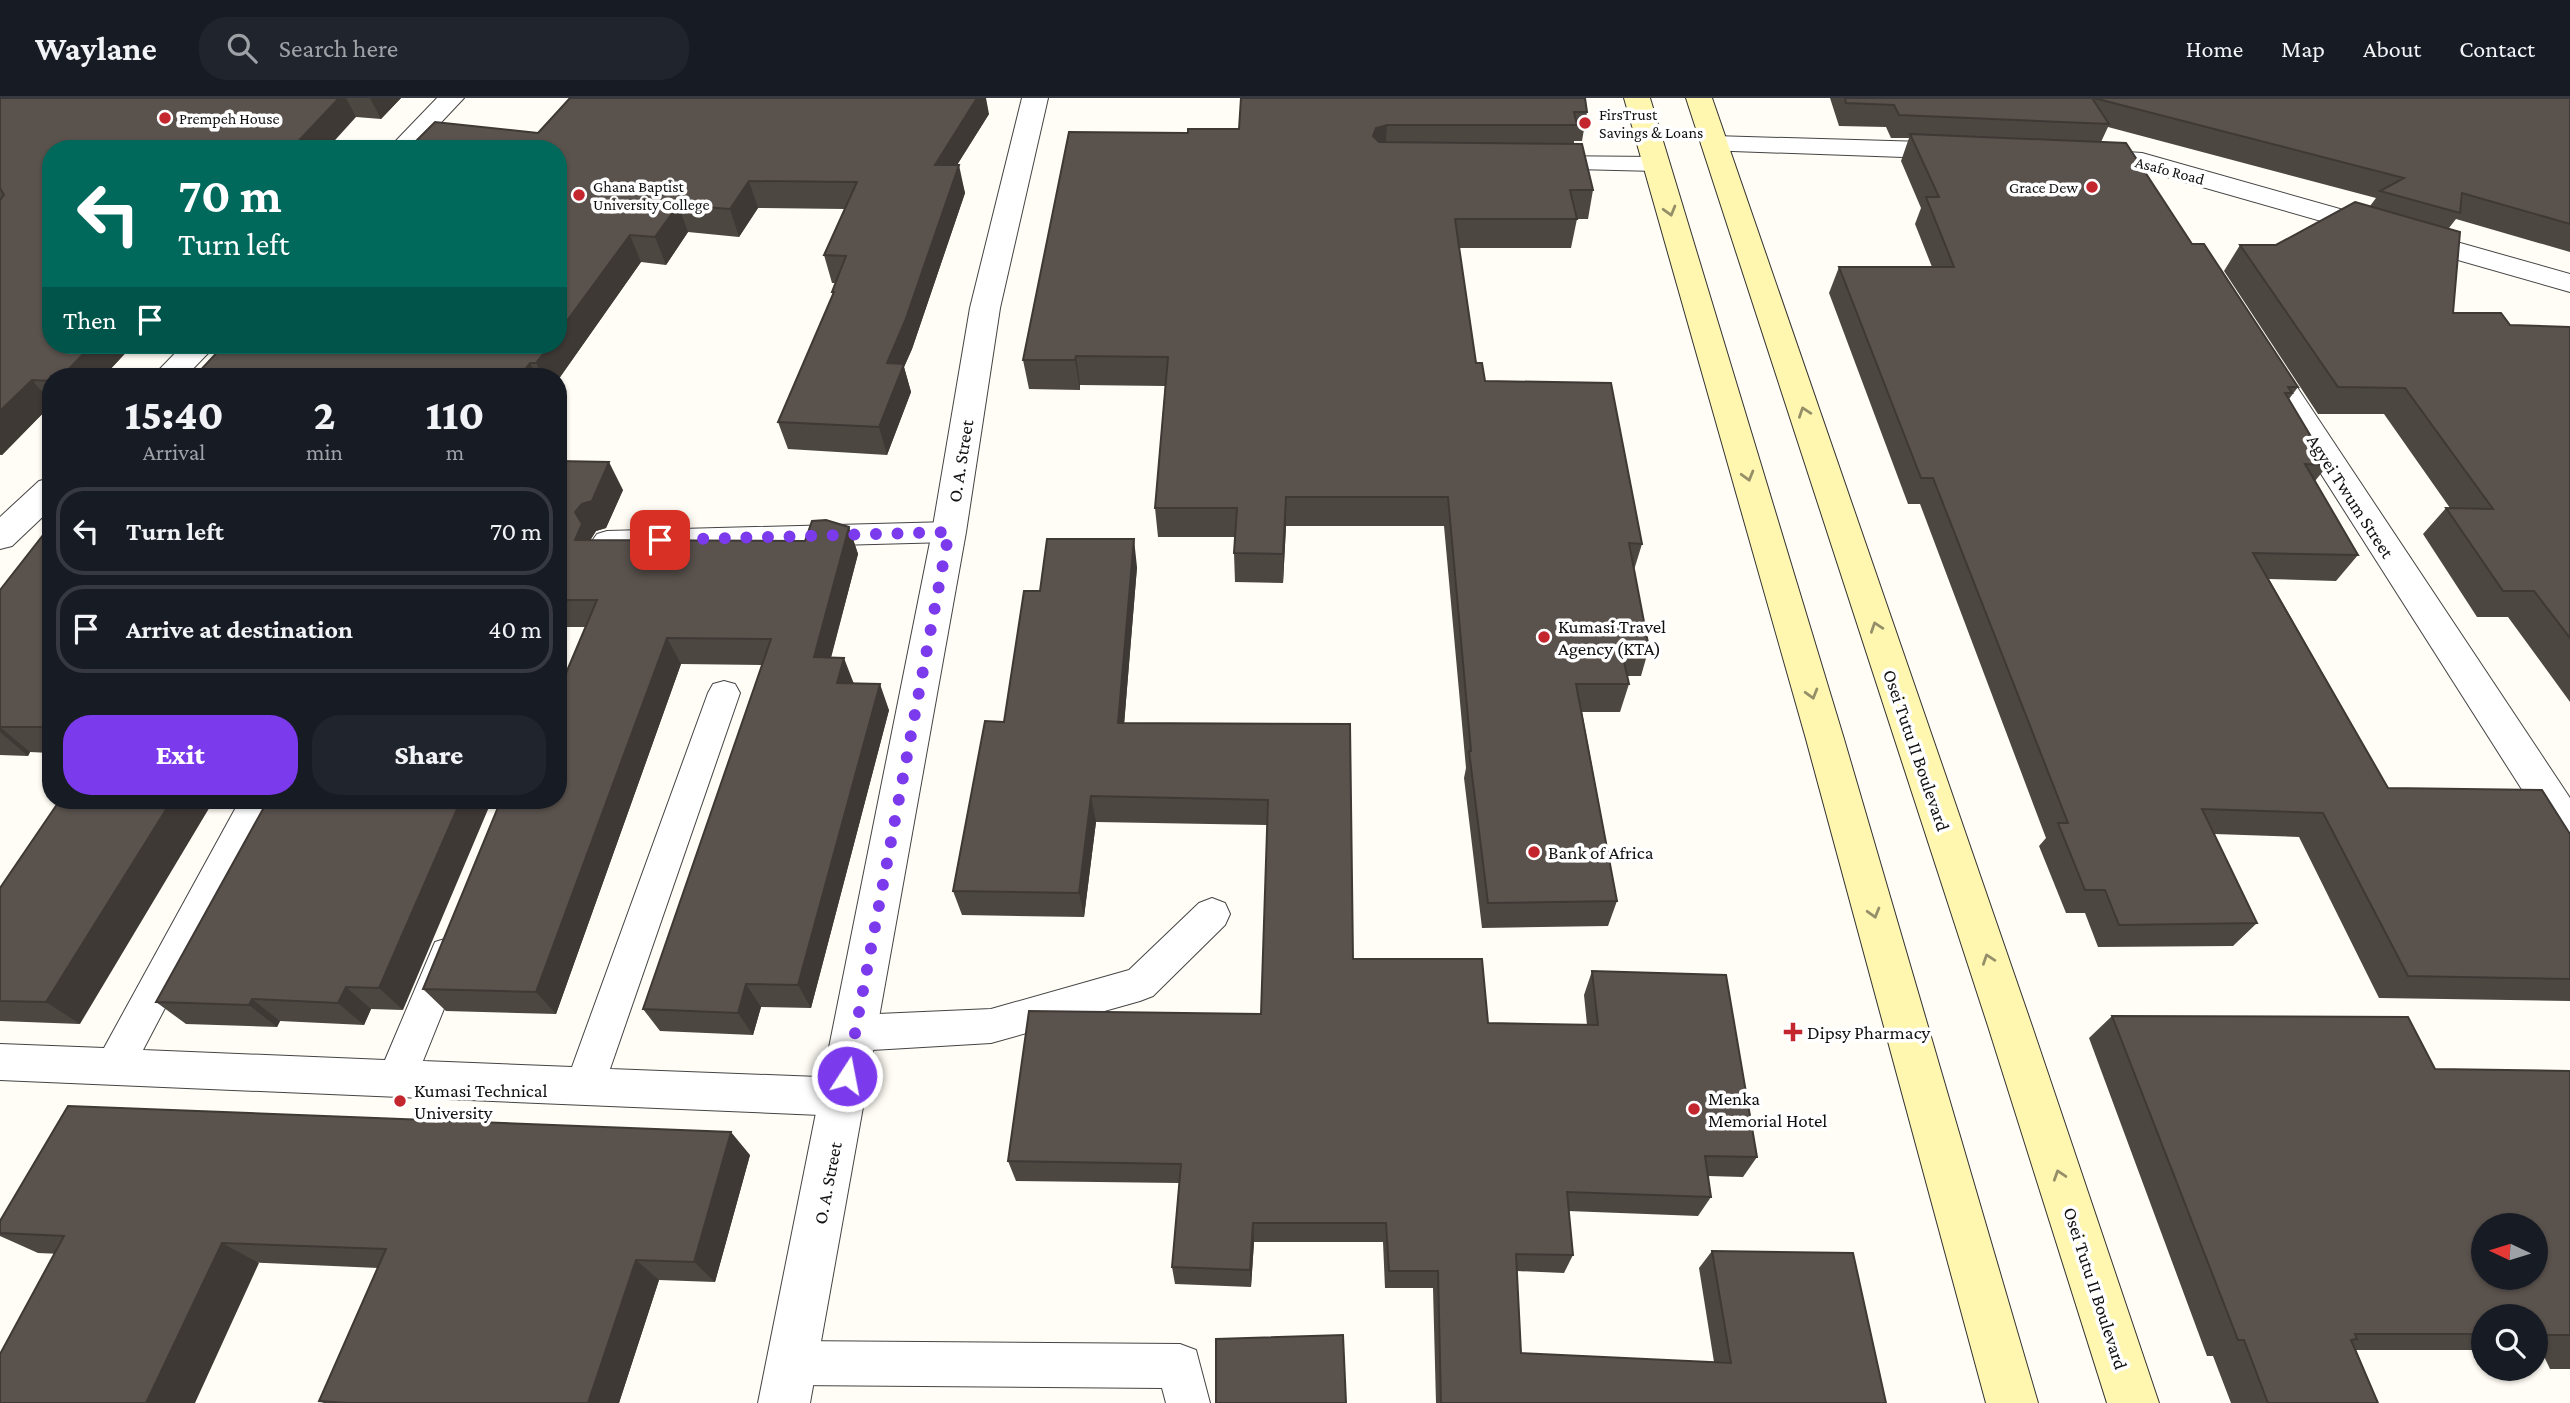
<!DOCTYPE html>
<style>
:root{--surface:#171b24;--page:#20242c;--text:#f1f3f6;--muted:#9ea1a6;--line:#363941;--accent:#7c3aed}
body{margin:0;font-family:"Crimson Pro",serif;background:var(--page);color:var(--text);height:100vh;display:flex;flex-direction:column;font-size:26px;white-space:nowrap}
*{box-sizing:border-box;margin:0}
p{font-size:23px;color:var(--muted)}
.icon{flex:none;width:38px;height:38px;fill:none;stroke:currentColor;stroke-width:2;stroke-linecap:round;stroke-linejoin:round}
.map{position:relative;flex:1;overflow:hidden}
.details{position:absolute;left:42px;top:270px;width:525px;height:441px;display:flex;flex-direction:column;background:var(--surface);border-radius:28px;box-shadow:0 2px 5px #0004}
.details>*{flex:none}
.top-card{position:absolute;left:42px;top:42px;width:525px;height:214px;border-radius:28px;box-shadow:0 2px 5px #0004;background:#00695c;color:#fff;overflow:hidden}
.needle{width:46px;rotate:274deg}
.controls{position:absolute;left:2471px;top:1115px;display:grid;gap:14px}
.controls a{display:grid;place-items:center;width:77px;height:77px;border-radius:50%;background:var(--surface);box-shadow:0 2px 5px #0004;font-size:35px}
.pin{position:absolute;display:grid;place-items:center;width:60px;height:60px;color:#fff;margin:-30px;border-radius:14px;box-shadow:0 4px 10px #0006}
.me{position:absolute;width:77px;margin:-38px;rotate:11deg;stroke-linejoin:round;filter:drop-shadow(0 0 5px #0008)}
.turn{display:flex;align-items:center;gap:24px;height:147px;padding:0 21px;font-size:32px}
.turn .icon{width:91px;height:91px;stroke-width:2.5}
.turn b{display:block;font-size:49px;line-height:60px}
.then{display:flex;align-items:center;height:66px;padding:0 21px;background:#0003;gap:14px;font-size:26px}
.eta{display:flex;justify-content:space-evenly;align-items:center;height:119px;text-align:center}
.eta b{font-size:42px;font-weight:800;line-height:49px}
.button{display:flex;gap:14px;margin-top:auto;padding:14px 21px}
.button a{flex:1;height:80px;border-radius:28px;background:var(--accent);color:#fff;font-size:28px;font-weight:800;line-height:80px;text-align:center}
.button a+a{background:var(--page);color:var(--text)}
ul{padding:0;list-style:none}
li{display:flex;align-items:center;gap:21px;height:88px;margin:0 14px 10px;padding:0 7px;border:4px solid var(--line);border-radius:28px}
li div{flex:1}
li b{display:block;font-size:26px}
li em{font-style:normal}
header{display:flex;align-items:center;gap:42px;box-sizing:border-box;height:98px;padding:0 35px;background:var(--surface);border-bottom:2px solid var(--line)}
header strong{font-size:33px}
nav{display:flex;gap:38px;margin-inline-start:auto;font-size:24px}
.search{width:490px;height:63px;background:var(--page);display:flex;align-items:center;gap:18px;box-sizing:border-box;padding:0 24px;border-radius:28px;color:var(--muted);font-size:26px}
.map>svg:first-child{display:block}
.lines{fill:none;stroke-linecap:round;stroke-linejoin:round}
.service-casing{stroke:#444;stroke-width:2}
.minor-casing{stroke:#444;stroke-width:2}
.secondary-casing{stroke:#333;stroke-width:2}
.service{fill:#fff;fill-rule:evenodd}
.minor{fill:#fff;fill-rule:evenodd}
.secondary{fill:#fff6b0;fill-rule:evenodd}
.wall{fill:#4d4742}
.shaded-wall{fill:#3f3936}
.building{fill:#5a524d;stroke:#3f3936;stroke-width:2;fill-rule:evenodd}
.oneway{stroke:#948f68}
.route{stroke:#7c3aed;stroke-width:12;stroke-dasharray:0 21.6}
.poi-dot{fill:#c4262e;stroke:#fff;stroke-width:2.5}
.labels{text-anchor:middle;stroke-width:7;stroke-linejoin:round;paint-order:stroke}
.far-poi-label{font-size:16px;fill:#111;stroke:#fff;text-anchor:start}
.far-street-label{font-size:16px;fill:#111;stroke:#fff}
.street-label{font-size:19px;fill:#111;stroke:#fff}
.poi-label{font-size:19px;fill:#111;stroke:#fff;text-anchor:start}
</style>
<header>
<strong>Waylane</strong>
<div class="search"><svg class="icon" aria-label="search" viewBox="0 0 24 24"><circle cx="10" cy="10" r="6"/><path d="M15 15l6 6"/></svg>Search here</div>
<nav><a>Home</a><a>Map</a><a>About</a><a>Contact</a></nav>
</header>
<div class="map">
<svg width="2570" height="1305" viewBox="0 0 2570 1305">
<rect width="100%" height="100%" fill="#fffdf5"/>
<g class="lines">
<defs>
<path id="service" d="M 1543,58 L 1656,59 L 1664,61 L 1667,66 L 1664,71 L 1656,73 L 1535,70 L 1532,65 L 1535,60 Z
M 949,424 L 959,427 L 964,434 L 959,441 L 949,444 L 607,453 L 597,450 L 592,443 L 597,436 L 607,433 Z
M 724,583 L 735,586 L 740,595 L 610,971 L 844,980 L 858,986 L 864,999 L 858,1012 L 844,1018 L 0,982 L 0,946 L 104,950 L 240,702 L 274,702 L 143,952 L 385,962 L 435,844 L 448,840 L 461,844 L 466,856 L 423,963 L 572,969 L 708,595 L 713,586 Z
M 1212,800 L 1225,805 L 1230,816 L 1225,827 L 1153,898 L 1140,903 L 991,945 L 855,953 L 841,947 L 836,935 L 841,923 L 855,917 L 991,911 L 1129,872 L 1199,805 Z
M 792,1243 L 1180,1246 L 1196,1252 L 1210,1305 L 1166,1305 L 1162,1290 L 792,1287 L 776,1281 L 770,1265 L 776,1249 Z"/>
<path id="minor" d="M 437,0 L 464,0 L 416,51 L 388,51 Z
M 1022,0 L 1048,0 L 1000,210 L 966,434 L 810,1305 L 758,1305 L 932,434 L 970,210 Z
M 1714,38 L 1959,45 L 1968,47 L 1972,53 L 1968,59 L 1959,61 L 1705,52 L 1701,46 L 1705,40 Z
M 2085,51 L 2142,55 L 2570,176 L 2570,194 L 2132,69 L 2076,65 L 2072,59 L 2076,53 Z
M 183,247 L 216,247 L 186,278 L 153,278 Z
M 2268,259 L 2279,262 L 2570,700 L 2570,750 L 2556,745 L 2253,269 L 2257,262 Z
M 51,380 L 51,411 L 12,448 L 0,451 L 0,419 L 39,383 Z"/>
<path id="secondary" d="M 1624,0 L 1650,0 L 1844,641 L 2038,1305 L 1986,1305 L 1806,641 Z
M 1686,0 L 1712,0 L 2032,928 L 2159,1305 L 2107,1305 L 1988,928 Z"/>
</defs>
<use href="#service" class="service-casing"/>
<use href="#minor" class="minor-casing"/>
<use href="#secondary" class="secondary-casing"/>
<use href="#service" class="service"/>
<use href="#minor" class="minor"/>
<use href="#secondary" class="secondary"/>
</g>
<path class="wall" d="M 0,0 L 401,0 L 381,21 L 356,19 L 51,51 L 51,247 L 133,247 L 104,278 L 51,278 L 51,307 L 2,357 L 0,357 Z
M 1241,0 L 1587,14 L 1582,43 L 1574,43 L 1574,46 L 1593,92 L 1588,121 L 1577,121 L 1571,150 L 1459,150 L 1476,265 L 1485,283 L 1642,446 L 1634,472 L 1649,550 L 1641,578 L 1627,578 L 1629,586 L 1620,614 L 1582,614 L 1617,803 L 1608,828 L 1482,830 L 1464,680 L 1466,670 L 1444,428 L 1286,428 L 1283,485 L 1235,484 L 1234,455 L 1235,439 L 1158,439 L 1155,410 L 1165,288 L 1080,287 L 1080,292 L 1029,291 L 1023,262 L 1188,35 L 1239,31 Z
M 1830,0 L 2570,0 L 2570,154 L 2456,121 L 2449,130 L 2453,215 L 2510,227 L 2570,229 L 2570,604 L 2508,519 L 2477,519 L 2423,436 L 2446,410 L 2450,410 L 2384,316 L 2318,316 L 2224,173 L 2240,147 L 2276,147 L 2370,108 L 2376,100 L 2108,29 L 2101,44 L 2192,146 L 2298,289 L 2289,301 L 2328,367 L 2315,383 L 2358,457 L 2336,483 L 2269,481 L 2388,690 L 2570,736 L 2570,903 L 2379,900 L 2299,739 L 2214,736 L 2257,825 L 2233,848 L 2098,849 L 2085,815 L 2066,815 L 2039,748 L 2046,740 L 1920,406 L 1908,406 L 1829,195 L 1839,169 L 1932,169 L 1915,126 L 1921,110 L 1901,63 L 1909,40 L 1891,40 L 1886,29 L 1839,28 Z
M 989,16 L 957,67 L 965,95 L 912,251 L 904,269 L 911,294 L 887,357 L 788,351 L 778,324 L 833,197 L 832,194 L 835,185 L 832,185 L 824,157 L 845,111 L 758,110 L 739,139 L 688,134 L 666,167 L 641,164 L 558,282 L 558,278 L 195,278 L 558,247 L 538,35 Z
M 558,363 L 623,392 L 606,430 L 596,433 L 591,441 L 591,442 L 805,443 L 849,429 L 858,456 L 831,560 L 854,585 L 889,612 L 811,910 L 761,909 L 753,937 L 660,933 L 643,911 L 762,567 L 681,566 L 556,916 L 446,913 L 423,891 L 558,702 L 586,529 L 558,529 Z
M 51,427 L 51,655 L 30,654 L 28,658 L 0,657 L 0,492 Z
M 1137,469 L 1124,626 L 1350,626 L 1353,861 L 1488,925 L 1587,927 L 1584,897 L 1592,873 L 1757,1059 L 1743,1079 L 1708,1078 L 1711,1099 L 1698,1118 L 1568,1113 L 1573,1157 L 1564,1175 L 1517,1173 L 1521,1255 L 1714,1264 L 1699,1170 L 1712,1153 L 1886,1305 L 1436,1305 L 1433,1190 L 1385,1190 L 1383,1144 L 1254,1144 L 1251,1189 L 1175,1186 L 1172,1169 L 1179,1085 L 1016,1083 L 1008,1063 L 1261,916 L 1267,727 L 1096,724 L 1084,819 L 962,817 L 953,793 L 1004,624 L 1040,493 Z
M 268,702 L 403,912 L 371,911 L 364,927 L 280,923 L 277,929 L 186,926 L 156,904 Z
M 0,790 L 80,926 L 0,923 Z
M 2112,918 L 2435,971 L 2570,973 L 2570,1271 L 2550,1271 L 2541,1252 L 2536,1252 L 2536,1218 L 2483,1218 L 2483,1252 L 2356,1252 L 2378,1305 L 2231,1305 L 2213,1258 L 2207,1258 L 2089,940 Z
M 750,1057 L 715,1184 L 659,1182 L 619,1305 L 324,1305 L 319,1303 L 378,1170 L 38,1155 L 0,1138 L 0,1123 Z"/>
<path class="shaded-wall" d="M 339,0 L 346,0 L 356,19 L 327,51 L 291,51 Z
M 370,0 L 401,0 L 381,21 Z
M 977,0 L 986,0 L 989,16 L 940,94 L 935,67 Z
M 1387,27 L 1385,55 L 1373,38 L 1376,30 Z
M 959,67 L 965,95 L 912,251 L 904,269 L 911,294 L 887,357 L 879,329 L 887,265 Z
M 749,83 L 758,110 L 739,139 L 730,111 Z
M 678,107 L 688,134 L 666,167 L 655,139 Z
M 630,137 L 641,164 L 558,282 L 558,278 L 543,278 L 536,265 L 550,247 L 558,247 L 558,235 Z
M 92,247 L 133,247 L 104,278 L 62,278 Z
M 1076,258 L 1080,287 L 1080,292 L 1075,262 Z
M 530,265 L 537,278 L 520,278 Z
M 32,282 L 51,304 L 51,307 L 2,357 L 0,355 L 0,313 Z
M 609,364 L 623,392 L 606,430 L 596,433 L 591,441 L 597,453 L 575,442 L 575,414 Z
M 1286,399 L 1286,428 L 1283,485 L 1283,456 Z
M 849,429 L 858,456 L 824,585 L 814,559 Z
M 1134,441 L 1137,469 L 1122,652 L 1118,625 Z
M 667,540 L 681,566 L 556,916 L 536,894 Z
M 844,560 L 854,586 L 837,585 Z
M 880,586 L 889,612 L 811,910 L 798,887 Z
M 0,629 L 30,654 L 28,658 L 0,634 Z
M 1091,698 L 1096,724 L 1084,819 L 1079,795 Z
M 172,702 L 214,702 L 80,926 L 46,904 Z
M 461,702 L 492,702 L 403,912 L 379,890 Z
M 746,886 L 761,909 L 753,937 L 738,915 Z
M 346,889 L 371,911 L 364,927 L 338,905 Z
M 252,901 L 280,923 L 277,929 L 249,907 Z
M 731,1034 L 750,1057 L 715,1184 L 694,1164 Z
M 1253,1125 L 1254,1144 L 1251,1189 L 1250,1172 Z
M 222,1145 L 259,1165 L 195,1305 L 146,1305 Z
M 636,1162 L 659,1182 L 619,1305 L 588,1305 Z"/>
<path class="building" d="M 0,0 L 339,0 L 291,51 L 51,51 L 51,247 L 92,247 L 62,278 L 51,278 L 51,283 L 32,282 L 0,313 L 0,102 L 4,97 L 0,90 Z
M 570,0 L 977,0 L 935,67 L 959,67 L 905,223 L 887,265 L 904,266 L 879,329 L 778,324 L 834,194 L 832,194 L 846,158 L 824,157 L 857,84 L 749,83 L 730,111 L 678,107 L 655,139 L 630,137 L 558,235 L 558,51 L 408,51 L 435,24 L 538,35 Z
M 1241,0 L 1585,0 L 1587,14 L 1574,14 L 1577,27 L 1387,27 L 1376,30 L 1373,38 L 1379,44 L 1582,46 L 1593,92 L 1570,92 L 1577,121 L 1455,121 L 1476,265 L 1482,265 L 1485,283 L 1611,285 L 1642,446 L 1629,445 L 1649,550 L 1621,550 L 1629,586 L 1576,586 L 1617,803 L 1488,805 L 1469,653 L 1471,653 L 1448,399 L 1286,399 L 1283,456 L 1234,455 L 1237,410 L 1155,410 L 1168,259 L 1076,258 L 1075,262 L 1023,262 L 1069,34 L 1188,35 L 1188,31 L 1239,31 Z
M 1845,0 L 2092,0 L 2109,26 L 1899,17 L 1894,7 L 1846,5 Z
M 2094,0 L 2570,0 L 2570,126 L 2462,95 L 2460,115 L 2380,93 L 2404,80 Z
M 1910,36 L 2126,45 L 2192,146 L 2204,146 L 2298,289 L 2288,289 L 2292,295 L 2285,295 L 2328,367 L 2305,366 L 2358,457 L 2253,455 L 2388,690 L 2542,692 L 2570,736 L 2570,881 L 2408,878 L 2323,715 L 2202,711 L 2257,825 L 2119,827 L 2105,792 L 2085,792 L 2058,725 L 2068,725 L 1933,380 L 1921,380 L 1839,169 L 1954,169 L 1926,99 L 1939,99 Z
M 2355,104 L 2460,134 L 2453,215 L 2501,215 L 2510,227 L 2570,229 L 2570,540 L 2534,493 L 2503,493 L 2446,410 L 2493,411 L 2405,290 L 2338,289 L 2240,147 L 2276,147 Z
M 224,247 L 550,247 L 536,265 L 530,265 L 520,278 L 195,278 Z
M 558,363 L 609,364 L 592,403 L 582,406 L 575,414 L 582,426 L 575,442 L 805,443 L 812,423 L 826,422 L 849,429 L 814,559 L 844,560 L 837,585 L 880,586 L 798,887 L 746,886 L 738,915 L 643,911 L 771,541 L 667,540 L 536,894 L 423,891 L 501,702 L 558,702 L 558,594 L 597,502 L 558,502 Z
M 51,427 L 51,629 L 0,629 L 0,492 Z
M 1047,441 L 1134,441 L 1118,625 L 1350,626 L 1353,861 L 1482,861 L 1488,925 L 1598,927 L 1592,873 L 1726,877 L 1757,1059 L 1705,1058 L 1711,1099 L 1567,1094 L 1573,1157 L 1516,1156 L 1521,1255 L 1731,1265 L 1712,1153 L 1853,1155 L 1886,1305 L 1441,1305 L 1438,1173 L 1389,1173 L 1386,1125 L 1253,1125 L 1250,1172 L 1172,1169 L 1181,1066 L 1008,1063 L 1029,913 L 1261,916 L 1268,702 L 1091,698 L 1079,795 L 953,793 L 985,623 L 1004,624 L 1024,493 L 1040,493 Z
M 60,702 L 172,702 L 46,904 L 0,903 L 0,790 Z
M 268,702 L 461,702 L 379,890 L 346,889 L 338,905 L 252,901 L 249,907 L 156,904 Z
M 2112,918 L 2408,919 L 2435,971 L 2570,973 L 2570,1237 L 2536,1237 L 2536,1218 L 2483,1218 L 2483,1236 L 2355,1236 L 2357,1241 L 2351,1242 L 2378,1305 L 2268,1305 L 2244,1242 L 2238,1242 ZM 2483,1127 L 2536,1127 L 2536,1180 L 2483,1180 Z
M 68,1008 L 731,1034 L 694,1164 L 636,1162 L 588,1305 L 347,1305 L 319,1303 L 386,1151 L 222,1145 L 146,1305 L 0,1305 L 0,1256 L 64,1138 L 0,1135 L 0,1123 Z
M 1343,1237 L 1346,1305 L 1216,1305 L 1216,1241 Z"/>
<defs><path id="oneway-chevron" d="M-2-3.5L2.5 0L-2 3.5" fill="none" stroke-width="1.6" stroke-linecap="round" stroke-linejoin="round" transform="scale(1.75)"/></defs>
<g class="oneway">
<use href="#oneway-chevron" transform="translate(1670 113) rotate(74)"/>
<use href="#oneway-chevron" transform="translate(1804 314) rotate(-109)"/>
<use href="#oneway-chevron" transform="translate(1748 378) rotate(74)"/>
<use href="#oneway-chevron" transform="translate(1876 529) rotate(-109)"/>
<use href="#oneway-chevron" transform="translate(1812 596) rotate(74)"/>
<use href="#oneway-chevron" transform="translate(1874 815) rotate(74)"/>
<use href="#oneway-chevron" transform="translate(1988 861) rotate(-109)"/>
<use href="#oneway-chevron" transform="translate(2059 1077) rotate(-108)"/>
</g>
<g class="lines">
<path class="route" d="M 660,442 L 949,434 L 847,978"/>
</g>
<g class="poi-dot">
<circle cx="165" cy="20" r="7"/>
<circle cx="1585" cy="25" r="7"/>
<circle cx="2092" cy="89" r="7"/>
<circle cx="579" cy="97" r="7"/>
<circle cx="1544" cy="539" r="7"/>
<circle cx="1534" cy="754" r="7"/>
<path d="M1789.5 923.5h7v7h7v7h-7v7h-7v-7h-7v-7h7z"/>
<circle cx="400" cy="1003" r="7"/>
<circle cx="1694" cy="1011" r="7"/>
</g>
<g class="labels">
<g class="far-poi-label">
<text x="1599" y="22">FirsTrust<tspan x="1599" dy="18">Savings &amp; Loans</tspan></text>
<text x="179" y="26">Prempeh House</text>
<text x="593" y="94">Ghana Baptist<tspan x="593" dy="18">University College</tspan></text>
<text x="2078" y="95" text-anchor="end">Grace Dew</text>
</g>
<g class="far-street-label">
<text transform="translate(2170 72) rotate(15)" y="6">Asafo Road</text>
</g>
<g class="street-label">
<text transform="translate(960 363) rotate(-81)" y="7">O. A. Street</text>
<text transform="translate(2351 398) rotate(57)" y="7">Agyei Twum Street</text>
<text transform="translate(1917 652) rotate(71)" y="7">Osei Tutu II Boulevard</text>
<text transform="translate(827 1085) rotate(-79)" y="7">O. A. Street</text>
<text transform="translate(2096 1190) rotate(72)" y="7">Osei Tutu II Boulevard</text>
</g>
<g class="poi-label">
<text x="1558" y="535">Kumasi Travel<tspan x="1558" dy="22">Agency (KTA)</tspan></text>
<text x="1548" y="761">Bank of Africa</text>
<text x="1807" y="941">Dipsy Pharmacy</text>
<text x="414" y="999">Kumasi Technical<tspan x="414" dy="22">University</tspan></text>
<text x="1708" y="1007">Menka<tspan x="1708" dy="22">Memorial Hotel</tspan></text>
</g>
</g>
</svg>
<div class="controls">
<a><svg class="needle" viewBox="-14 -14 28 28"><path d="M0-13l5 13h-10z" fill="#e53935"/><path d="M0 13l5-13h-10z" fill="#9ea1a6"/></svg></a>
<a><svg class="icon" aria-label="search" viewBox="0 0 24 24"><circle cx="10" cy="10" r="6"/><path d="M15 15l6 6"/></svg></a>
</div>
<div class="pin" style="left:660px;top:442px;background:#d93025"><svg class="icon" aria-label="arrive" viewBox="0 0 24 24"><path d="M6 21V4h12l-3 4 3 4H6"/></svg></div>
<svg class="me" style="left:847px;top:978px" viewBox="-20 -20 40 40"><circle r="17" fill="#7c3aed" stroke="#fff" stroke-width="3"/><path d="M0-11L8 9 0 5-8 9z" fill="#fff"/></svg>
<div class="top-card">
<div class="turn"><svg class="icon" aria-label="left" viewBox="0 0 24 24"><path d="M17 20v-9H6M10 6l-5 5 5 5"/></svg><div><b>70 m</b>Turn left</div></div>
<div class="then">Then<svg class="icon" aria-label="arrive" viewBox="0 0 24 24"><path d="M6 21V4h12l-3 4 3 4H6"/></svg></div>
</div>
<section class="details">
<div class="eta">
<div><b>15:40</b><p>Arrival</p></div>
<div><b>2</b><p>min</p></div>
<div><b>110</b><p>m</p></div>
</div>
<ul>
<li><svg class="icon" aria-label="left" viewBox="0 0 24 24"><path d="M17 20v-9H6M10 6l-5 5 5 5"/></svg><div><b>Turn left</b></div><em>70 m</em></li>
<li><svg class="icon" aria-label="arrive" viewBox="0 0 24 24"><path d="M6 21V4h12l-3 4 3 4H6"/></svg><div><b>Arrive at destination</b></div><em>40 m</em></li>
</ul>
<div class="button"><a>Exit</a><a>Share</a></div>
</section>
</div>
